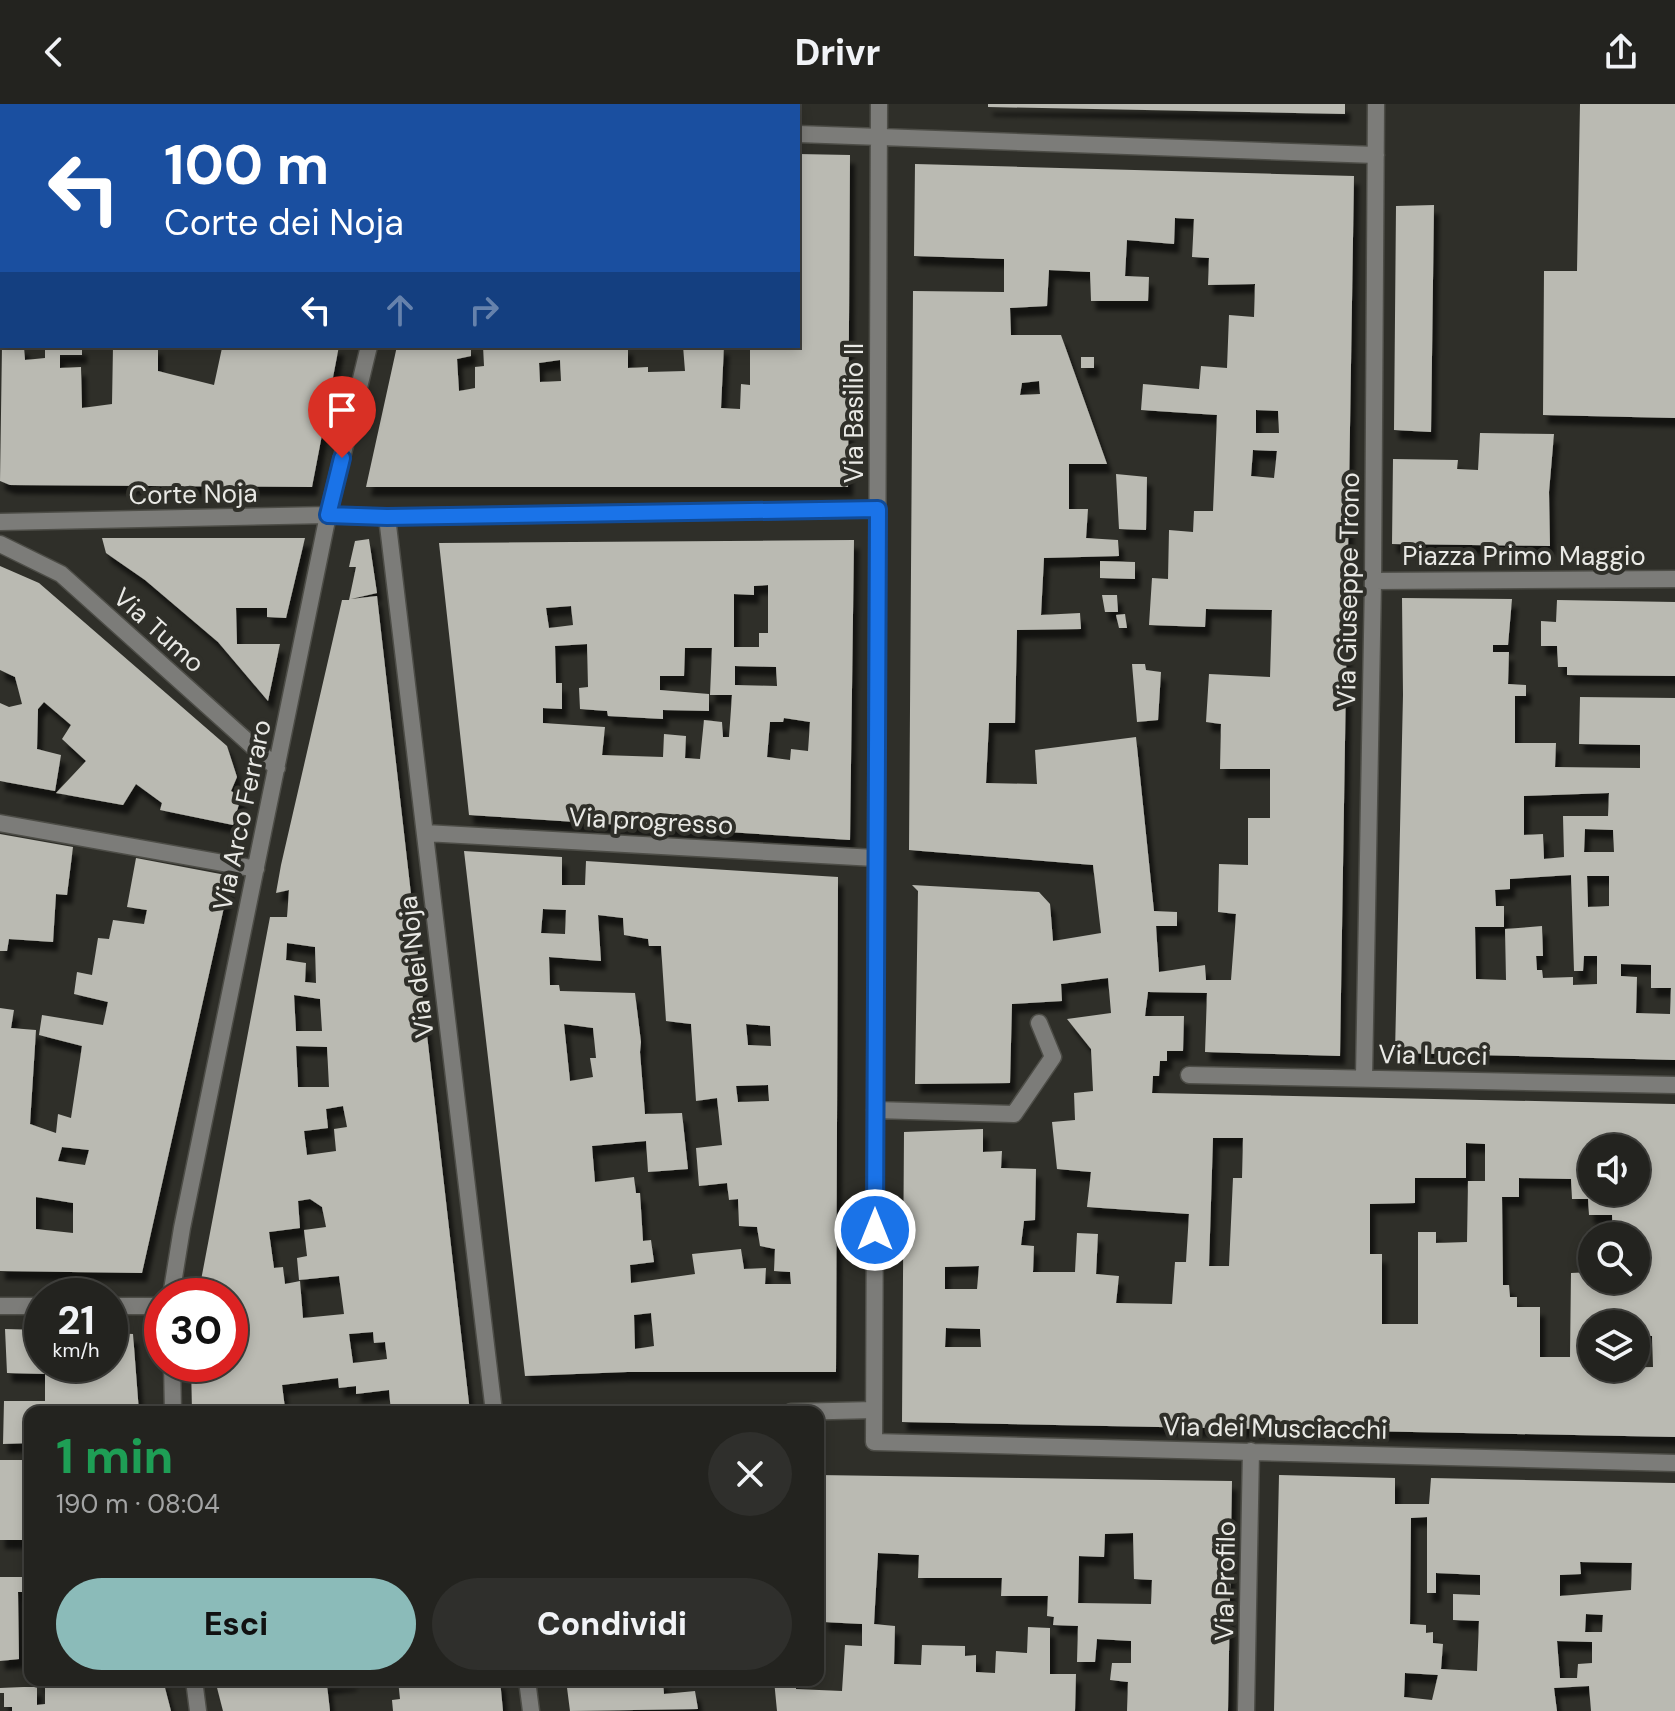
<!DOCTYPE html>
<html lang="it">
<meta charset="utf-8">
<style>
:root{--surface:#23231f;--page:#2f2f2c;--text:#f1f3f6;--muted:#a3a4a4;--line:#40403d;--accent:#8bbbb9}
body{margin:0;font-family:"DM Sans",sans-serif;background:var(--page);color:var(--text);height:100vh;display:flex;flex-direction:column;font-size:30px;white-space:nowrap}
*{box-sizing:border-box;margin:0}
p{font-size:26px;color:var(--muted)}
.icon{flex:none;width:44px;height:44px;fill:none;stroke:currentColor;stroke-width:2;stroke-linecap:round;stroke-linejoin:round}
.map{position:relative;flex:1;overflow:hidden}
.panel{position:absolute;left:24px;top:1302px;width:800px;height:280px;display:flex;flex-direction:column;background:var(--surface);border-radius:16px;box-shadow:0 4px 12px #0003,0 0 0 2px var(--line)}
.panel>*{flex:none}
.banner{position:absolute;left:0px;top:0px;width:800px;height:244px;box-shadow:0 4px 12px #0003,0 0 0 2px var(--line);background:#1a4fa0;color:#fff;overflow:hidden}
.tools{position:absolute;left:1578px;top:1030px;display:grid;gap:16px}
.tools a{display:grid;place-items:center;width:72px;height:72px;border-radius:50%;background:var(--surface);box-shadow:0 4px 12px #0003,0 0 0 2px var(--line);font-size:40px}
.speed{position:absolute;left:24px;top:1174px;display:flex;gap:16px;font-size:40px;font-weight:700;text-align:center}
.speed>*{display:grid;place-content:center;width:104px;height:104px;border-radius:50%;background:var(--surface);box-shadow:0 4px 12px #0003,0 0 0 2px var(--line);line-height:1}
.speed small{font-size:20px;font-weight:400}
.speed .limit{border:12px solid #d22;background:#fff;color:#111}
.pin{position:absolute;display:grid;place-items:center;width:68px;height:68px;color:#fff;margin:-82px -34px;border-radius:50% 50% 50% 0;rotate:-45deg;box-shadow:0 0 8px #0007}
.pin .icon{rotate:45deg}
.me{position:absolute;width:88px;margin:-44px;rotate:0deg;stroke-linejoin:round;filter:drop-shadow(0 0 6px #0008)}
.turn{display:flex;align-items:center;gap:28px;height:168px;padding:0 32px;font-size:36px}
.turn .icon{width:104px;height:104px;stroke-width:2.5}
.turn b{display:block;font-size:56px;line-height:68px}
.lanes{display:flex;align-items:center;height:76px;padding:0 32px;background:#0003;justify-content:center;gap:40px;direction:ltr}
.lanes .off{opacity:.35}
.round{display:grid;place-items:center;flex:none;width:84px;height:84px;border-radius:42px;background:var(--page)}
.head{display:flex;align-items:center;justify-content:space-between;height:136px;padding:0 32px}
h1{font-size:48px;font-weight:800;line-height:60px;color:#1e9e55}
.primary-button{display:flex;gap:16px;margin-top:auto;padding:16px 32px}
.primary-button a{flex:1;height:92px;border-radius:48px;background:var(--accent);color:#111;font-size:32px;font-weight:800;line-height:92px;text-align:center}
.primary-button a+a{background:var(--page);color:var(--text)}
header{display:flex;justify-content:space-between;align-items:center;height:104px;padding:0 32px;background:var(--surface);font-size:36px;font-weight:800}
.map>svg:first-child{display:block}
.building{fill:#babab2;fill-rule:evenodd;filter:url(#shadow)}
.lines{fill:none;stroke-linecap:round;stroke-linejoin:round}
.minor-casing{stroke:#4d4d47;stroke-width:19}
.minor{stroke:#7c7c79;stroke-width:16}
.route-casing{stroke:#114b97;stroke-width:20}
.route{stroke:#1a73e8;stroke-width:14}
.labels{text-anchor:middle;stroke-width:8;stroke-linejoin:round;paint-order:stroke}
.street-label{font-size:26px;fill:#e9e9e5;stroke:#2f2f29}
</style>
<header><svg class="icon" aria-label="back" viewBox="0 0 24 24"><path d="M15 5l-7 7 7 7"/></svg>Drivr<svg class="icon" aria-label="share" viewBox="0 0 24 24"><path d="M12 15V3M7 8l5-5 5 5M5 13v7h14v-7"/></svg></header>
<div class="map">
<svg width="1675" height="1607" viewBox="0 0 1675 1607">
<defs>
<filter id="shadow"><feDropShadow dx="5" dy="9" stdDeviation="2" flood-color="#0009"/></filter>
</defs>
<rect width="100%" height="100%" fill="#2f2f29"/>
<path class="building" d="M 988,0 L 1345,0 L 1345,10 L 988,3 Z
M 1580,0 L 1675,0 L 1675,314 L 1543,311 L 1544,167 L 1577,167 Z
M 798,50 L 850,51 L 848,383 L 366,383 L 397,242 L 471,242 L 471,252 L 457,255 L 459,287 L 475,284 L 475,263 L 484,262 L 483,242 L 628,242 L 628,264 L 648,263 L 648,268 L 685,267 L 683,242 L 724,242 L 721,304 L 740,305 L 741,280 L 750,281 L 750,242 L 798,242 ZM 560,256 L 561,277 L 540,278 L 539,259 Z
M 915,60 L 1354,72 L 1340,952 L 1205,948 L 1207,889 L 1148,888 L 1145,912 L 1184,912 L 1183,947 L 1167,947 L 1167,957 L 1160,957 L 1159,972 L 1153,972 L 1152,989 L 1675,1000 L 1675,1333 L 902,1318 L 904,1028 L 983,1025 L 983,1048 L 1002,1047 L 1001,1064 L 1036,1065 L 1035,1116 L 1024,1117 L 1021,1141 L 1034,1142 L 1033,1168 L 1075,1168 L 1077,1129 L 1098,1130 L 1096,1170 L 1119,1172 L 1116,1199 L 1172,1200 L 1175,1158 L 1186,1158 L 1189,1110 L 1087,1103 L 1091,1068 L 1057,1065 L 1052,1018 L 1075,1016 L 1074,989 L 1093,987 L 1091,945 L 1067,915 L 1111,909 L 1108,874 L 1061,880 L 1062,897 L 1012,900 L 1010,979 L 915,980 L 918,787 L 912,781 L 1039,788 L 1050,800 L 1053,837 L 1101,829 L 1093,761 L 909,746 L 913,187 L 1004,188 L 1004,155 L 914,152 ZM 1175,114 L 1194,115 L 1192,153 L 1209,154 L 1208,181 L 1255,180 L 1254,213 L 1229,211 L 1227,264 L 1201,262 L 1199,285 L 1143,280 L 1141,306 L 1217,311 L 1213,407 L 1194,407 L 1193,428 L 1169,426 L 1168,475 L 1152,474 L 1149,521 L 1205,523 L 1206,505 L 1272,506 L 1270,573 L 1209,570 L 1206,618 L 1221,620 L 1220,665 L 1270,665 L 1270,714 L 1248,714 L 1248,761 L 1219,760 L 1218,808 L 1236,810 L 1231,876 L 1206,876 L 1205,861 L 1159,868 L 1156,822 L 1177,822 L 1177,808 L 1154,807 L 1136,633 L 1035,646 L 1037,680 L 986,679 L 989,619 L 1015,619 L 1017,526 L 1081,525 L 1080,509 L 1041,511 L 1044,454 L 1119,452 L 1118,436 L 1086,434 L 1088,405 L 1069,405 L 1069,360 L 1107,360 L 1061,231 L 1011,231 L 1010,204 L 1047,202 L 1049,166 L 1090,168 L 1091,197 L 1148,197 L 1149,173 L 1125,172 L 1127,136 L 1174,140 ZM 1039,277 L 1040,290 L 1020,291 L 1022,279 ZM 1256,306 L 1278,307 L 1279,329 L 1256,329 ZM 1253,346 L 1277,347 L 1274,374 L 1251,372 ZM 1213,1034 L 1243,1034 L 1242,1074 L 1233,1074 L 1229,1162 L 1209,1162 ZM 1466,1039 L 1485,1040 L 1485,1077 L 1468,1077 L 1467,1138 L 1436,1139 L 1436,1128 L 1418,1128 L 1418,1220 L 1382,1220 L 1382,1150 L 1370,1150 L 1370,1100 L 1415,1099 L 1415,1074 L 1466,1074 ZM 1592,1044 L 1636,1044 L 1636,1088 L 1592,1088 ZM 1519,1074 L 1571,1075 L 1572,1095 L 1588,1095 L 1589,1111 L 1612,1111 L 1613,1132 L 1636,1132 L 1636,1176 L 1592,1176 L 1592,1168 L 1571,1169 L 1570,1253 L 1540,1253 L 1540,1203 L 1517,1203 L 1517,1193 L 1510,1193 L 1509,1181 L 1503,1181 L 1502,1093 L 1519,1093 ZM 979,1162 L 977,1185 L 945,1185 L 945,1163 ZM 1592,1220 L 1636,1220 L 1636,1232 L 1652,1232 L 1653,1263 L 1592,1264 ZM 946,1224 L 980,1225 L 981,1243 L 945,1243 Z
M 1434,101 L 1431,328 L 1394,326 L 1396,102 Z
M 2,242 L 24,242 L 25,256 L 45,254 L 45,242 L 82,242 L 82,251 L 60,251 L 60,264 L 81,263 L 82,304 L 112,300 L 113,242 L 158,242 L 158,267 L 214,281 L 222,244 L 218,242 L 339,242 L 312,383 L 10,381 L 0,377 Z
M 1081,253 L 1094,253 L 1094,264 L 1081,264 Z
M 1480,329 L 1554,330 L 1549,388 L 1550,442 L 1392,440 L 1393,355 L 1458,356 L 1457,365 L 1478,366 Z
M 1116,370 L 1147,373 L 1146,426 L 1119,425 Z
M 102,434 L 305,434 L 286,514 L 267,513 L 267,504 L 236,504 L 237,540 L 280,540 L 268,597 L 218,538 L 145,476 L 106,449 Z
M 369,435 L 377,489 L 351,495 L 377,492 L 470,1308 L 391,1308 L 389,1286 L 356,1290 L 356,1282 L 339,1284 L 338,1274 L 282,1281 L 285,1304 L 293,1304 L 294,1308 L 192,1308 L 191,1260 L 230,1260 L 230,1192 L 198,1192 L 270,813 L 287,813 L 289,786 L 276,789 L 281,761 L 342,496 L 349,496 L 356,463 L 349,463 L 355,437 ZM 287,839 L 315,843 L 316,879 L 305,878 L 306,859 L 286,856 ZM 294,891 L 320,895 L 322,927 L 296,927 ZM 296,942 L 327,943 L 329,983 L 298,983 ZM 343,1002 L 347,1023 L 334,1025 L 336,1047 L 307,1051 L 304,1027 L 328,1024 L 326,1005 ZM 310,1095 L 322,1103 L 326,1123 L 304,1126 L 307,1152 L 297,1154 L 299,1176 L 339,1172 L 344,1210 L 303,1214 L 300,1177 L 285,1180 L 283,1163 L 274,1164 L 269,1128 L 300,1124 L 298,1097 ZM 373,1228 L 374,1239 L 385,1238 L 387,1255 L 353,1259 L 349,1230 Z
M 854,436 L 850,736 L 469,711 L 439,439 ZM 768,481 L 768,529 L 759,529 L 759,543 L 734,543 L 734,490 L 754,491 L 754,482 ZM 571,502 L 573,521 L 549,524 L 546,504 ZM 587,540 L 588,583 L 579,584 L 580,605 L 607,607 L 608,612 L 663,615 L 663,606 L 709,607 L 709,590 L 660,586 L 660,572 L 684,572 L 685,544 L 712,544 L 710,591 L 732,591 L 729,633 L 723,633 L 722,618 L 704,616 L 700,655 L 685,654 L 686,632 L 664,630 L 663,653 L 602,651 L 605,623 L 543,619 L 543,604 L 562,605 L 562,579 L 556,579 L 555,542 ZM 735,562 L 776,563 L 777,582 L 735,581 ZM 784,614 L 810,618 L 808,647 L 791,645 L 790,656 L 767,653 L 770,618 L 783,618 Z
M 1100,457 L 1135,458 L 1135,475 L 1100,474 Z
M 0,462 L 39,479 L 227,642 L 237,673 L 231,687 L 241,693 L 233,721 L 160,706 L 162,699 L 136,680 L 123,701 L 56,689 L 86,657 L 62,635 L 71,621 L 44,598 L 38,605 L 37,645 L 61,651 L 55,687 L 0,677 L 0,599 L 9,603 L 22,600 L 15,573 L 0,566 Z
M 1102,491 L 1117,491 L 1118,508 L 1105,508 Z
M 1402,494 L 1512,495 L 1508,541 L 1493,541 L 1493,548 L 1509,548 L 1508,580 L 1526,581 L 1526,592 L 1515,592 L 1515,639 L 1556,639 L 1555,663 L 1640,664 L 1640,641 L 1579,640 L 1580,593 L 1675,594 L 1675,956 L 1395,949 L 1403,591 ZM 1609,689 L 1608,712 L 1563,712 L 1564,753 L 1544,755 L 1543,730 L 1524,731 L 1524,692 ZM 1585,725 L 1613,726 L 1614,748 L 1584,748 ZM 1571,771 L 1574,867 L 1583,867 L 1584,852 L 1597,852 L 1597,880 L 1573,881 L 1573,873 L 1543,874 L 1542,866 L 1537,866 L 1536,852 L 1543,852 L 1542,822 L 1505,825 L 1506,876 L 1476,875 L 1475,823 L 1504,823 L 1504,802 L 1496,802 L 1495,786 L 1510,785 L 1510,775 ZM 1587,772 L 1609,772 L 1609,802 L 1588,803 ZM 1621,860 L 1651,861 L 1651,884 L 1671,884 L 1670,910 L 1636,909 L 1637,873 L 1621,872 Z
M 1557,496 L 1675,498 L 1675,572 L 1567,571 L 1567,563 L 1558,563 L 1557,542 L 1541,542 L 1541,517 L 1556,518 Z
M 1125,510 L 1127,524 L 1119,524 L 1116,511 Z
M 1132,560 L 1145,560 L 1146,566 L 1161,568 L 1158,616 L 1137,618 Z
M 0,730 L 73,743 L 67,791 L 56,790 L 53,838 L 9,835 L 7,847 L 0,847 Z
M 464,747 L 562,753 L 562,781 L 585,781 L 586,757 L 838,773 L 836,1268 L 627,1268 L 525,1272 ZM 543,805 L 566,806 L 565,830 L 541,829 ZM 598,811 L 623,814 L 624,831 L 648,835 L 649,842 L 661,842 L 666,917 L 691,920 L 696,997 L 717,994 L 722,1041 L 696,1044 L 699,1082 L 727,1079 L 729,1096 L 738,1095 L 739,1122 L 757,1123 L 760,1142 L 775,1145 L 774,1167 L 790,1168 L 791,1180 L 765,1180 L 766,1164 L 744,1165 L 741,1145 L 692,1150 L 695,1170 L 631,1179 L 630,1161 L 654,1158 L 651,1136 L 643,1137 L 640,1089 L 636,1089 L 634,1073 L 595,1078 L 592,1042 L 646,1037 L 648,1068 L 688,1065 L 682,1009 L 645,1010 L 640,948 L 641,938 L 635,889 L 560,887 L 559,881 L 550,881 L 549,853 L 601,857 ZM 564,920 L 593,924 L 596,954 L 590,954 L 593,973 L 570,977 ZM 746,920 L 770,922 L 771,942 L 748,941 ZM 768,981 L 769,997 L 738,998 L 736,982 ZM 651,1209 L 654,1242 L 635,1245 L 634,1211 Z
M 136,754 L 231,772 L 142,1169 L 0,1167 L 0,904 L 14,906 L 11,924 L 36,926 L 30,1020 L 56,1029 L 58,1010 L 71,1014 L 82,942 L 39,931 L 42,911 L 103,921 L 108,898 L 74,890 L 77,868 L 92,871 L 98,834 L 109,835 L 113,816 L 144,820 L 147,806 L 127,803 ZM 62,1043 L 89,1046 L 85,1061 L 58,1057 ZM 36,1093 L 73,1099 L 73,1129 L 36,1125 Z
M 5,1225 L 42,1226 L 42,1260 L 110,1260 L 110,1229 L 133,1230 L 139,1308 L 30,1308 L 30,1339 L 3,1340 L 4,1297 L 45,1297 L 45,1270 L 7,1269 Z
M 0,1356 L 30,1356 L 30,1436 L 0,1436 Z
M 818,1371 L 1232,1377 L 1228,1607 L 1127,1607 L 1128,1578 L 1110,1576 L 1112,1559 L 1131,1559 L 1131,1537 L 1097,1535 L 1095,1558 L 1077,1558 L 1078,1522 L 1053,1521 L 1054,1513 L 1047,1512 L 1048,1492 L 1001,1492 L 1002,1474 L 918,1474 L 919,1451 L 878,1449 L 874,1520 L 895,1522 L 894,1560 L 921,1561 L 922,1541 L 965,1542 L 965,1552 L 976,1551 L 976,1568 L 995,1569 L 996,1547 L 1027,1549 L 1028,1523 L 1050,1524 L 1050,1570 L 1076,1570 L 1075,1607 L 777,1607 L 774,1576 L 796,1576 L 796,1585 L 842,1587 L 845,1541 L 862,1542 L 862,1520 L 823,1518 L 825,1486 L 818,1486 ZM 1133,1429 L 1134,1475 L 1152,1476 L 1151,1500 L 1078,1499 L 1079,1452 L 1104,1453 L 1105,1430 Z
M 1279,1371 L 1395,1374 L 1395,1400 L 1429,1400 L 1431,1374 L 1675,1379 L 1675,1607 L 1591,1607 L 1589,1582 L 1554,1584 L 1557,1607 L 1274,1607 ZM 1427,1413 L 1427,1489 L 1436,1489 L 1436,1469 L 1480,1471 L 1480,1491 L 1453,1490 L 1453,1516 L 1479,1517 L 1477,1567 L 1441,1565 L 1443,1540 L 1433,1539 L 1433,1528 L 1426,1529 L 1426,1521 L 1410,1520 L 1411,1414 ZM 1580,1458 L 1632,1459 L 1631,1486 L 1560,1492 L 1560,1471 L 1581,1470 ZM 1586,1510 L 1603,1511 L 1602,1528 L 1585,1528 ZM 1557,1537 L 1592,1538 L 1592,1559 L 1578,1560 L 1577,1574 L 1560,1574 ZM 1405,1569 L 1438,1571 L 1432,1596 L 1404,1593 Z
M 0,1473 L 30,1473 L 30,1488 L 18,1488 L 19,1555 L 0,1557 Z
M 38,1576 L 163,1576 L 171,1607 L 12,1607 L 12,1603 L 4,1603 L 4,1589 L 0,1589 L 0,1584 L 24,1583 L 37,1583 L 37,1601 L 45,1600 L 45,1580 L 38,1579 Z
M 215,1576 L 352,1576 L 352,1578 L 327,1581 L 330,1607 L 223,1607 Z
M 398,1576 L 500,1576 L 503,1607 L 393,1607 L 392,1596 L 400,1595 Z
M 566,1576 L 663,1576 L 664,1590 L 695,1587 L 698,1605 L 570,1607 Z"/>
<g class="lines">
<defs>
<path id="minor" d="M 879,0 L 874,1338 L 1675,1359
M 33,2 L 33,0
M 427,2 L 428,0
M 0,9 L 2,9
M 798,30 L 1376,51
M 0,126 L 2,119
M 387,413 L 494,1308
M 0,418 L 328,411 L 387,413 L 878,405
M 0,440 L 61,470 L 277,664
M 1373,477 L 1675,475
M 0,719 L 256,765
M 425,729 L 875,754
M 1189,971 L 1675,981
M 1364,973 L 1373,477 L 1376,0
M 875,1006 L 1014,1010 L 1053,953 L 1039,919
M 171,1192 L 182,1124 L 328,411 L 369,242
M 0,1202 L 42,1202
M 110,1202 L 162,1202
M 172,1260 L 173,1308
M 791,1308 L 874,1306
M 194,1576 L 198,1607
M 527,1576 L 531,1607
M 1246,1607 L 1251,1347"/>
</defs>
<use href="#minor" class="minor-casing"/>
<use href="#minor" class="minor"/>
</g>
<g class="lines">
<defs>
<path id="route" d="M 342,354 L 328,411 L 387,413 L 878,405 L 875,1126"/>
</defs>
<use href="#route" class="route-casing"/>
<use href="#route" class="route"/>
</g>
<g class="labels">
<g class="street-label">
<text transform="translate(854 309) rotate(-90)" y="9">Via Basilio II</text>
<text transform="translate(193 390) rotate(-1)" y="9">Corte Noja</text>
<text x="1524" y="461">Piazza Primo Maggio</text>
<text transform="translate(1348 486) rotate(-89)" y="9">Via Giuseppe Trono</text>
<text transform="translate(159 526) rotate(42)" y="9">Via Tumo</text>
<text transform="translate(242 711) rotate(-78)" y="9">Via Arco Ferraro</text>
<text transform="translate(651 717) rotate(3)" y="9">Via progresso</text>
<text transform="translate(416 863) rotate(-97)" y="9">Via dei Noja</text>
<text transform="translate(1433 951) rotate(1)" y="9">Via Lucci</text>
<text transform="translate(1275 1324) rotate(1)" y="9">Via dei Musciacchi</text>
<text transform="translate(1225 1477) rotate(-89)" y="9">Via Profilo</text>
</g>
</g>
</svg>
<div class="tools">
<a><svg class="icon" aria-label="sound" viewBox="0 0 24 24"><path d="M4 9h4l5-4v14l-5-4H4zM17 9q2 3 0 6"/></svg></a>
<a><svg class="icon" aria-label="search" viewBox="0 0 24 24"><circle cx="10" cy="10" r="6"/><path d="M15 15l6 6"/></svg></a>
<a><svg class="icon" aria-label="layers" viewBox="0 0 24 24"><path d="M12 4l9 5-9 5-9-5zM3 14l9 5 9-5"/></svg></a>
</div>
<div class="speed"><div>21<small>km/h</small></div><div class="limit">30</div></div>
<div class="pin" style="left:342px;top:354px;background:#d93025"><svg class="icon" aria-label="arrive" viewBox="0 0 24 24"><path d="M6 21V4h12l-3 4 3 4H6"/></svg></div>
<svg class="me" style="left:875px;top:1126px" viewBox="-20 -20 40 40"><circle r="17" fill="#1a73e8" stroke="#fff" stroke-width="3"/><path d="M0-11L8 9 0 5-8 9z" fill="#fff"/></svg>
<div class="banner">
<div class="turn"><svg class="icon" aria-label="left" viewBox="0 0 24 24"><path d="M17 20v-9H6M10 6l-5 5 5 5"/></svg><div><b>100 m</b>Corte dei Noja</div></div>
<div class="lanes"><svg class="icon" aria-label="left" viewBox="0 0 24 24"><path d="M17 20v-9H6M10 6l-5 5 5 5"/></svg><svg class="icon off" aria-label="ahead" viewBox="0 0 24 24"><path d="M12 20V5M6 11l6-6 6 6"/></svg><svg class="icon off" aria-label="right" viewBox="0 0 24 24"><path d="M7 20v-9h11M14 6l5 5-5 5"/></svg></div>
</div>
<section class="panel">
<div class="head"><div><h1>1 min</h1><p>190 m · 08:04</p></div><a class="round"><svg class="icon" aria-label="close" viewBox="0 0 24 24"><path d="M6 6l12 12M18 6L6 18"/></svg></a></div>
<div class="primary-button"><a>Esci</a><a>Condividi</a></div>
</section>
</div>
